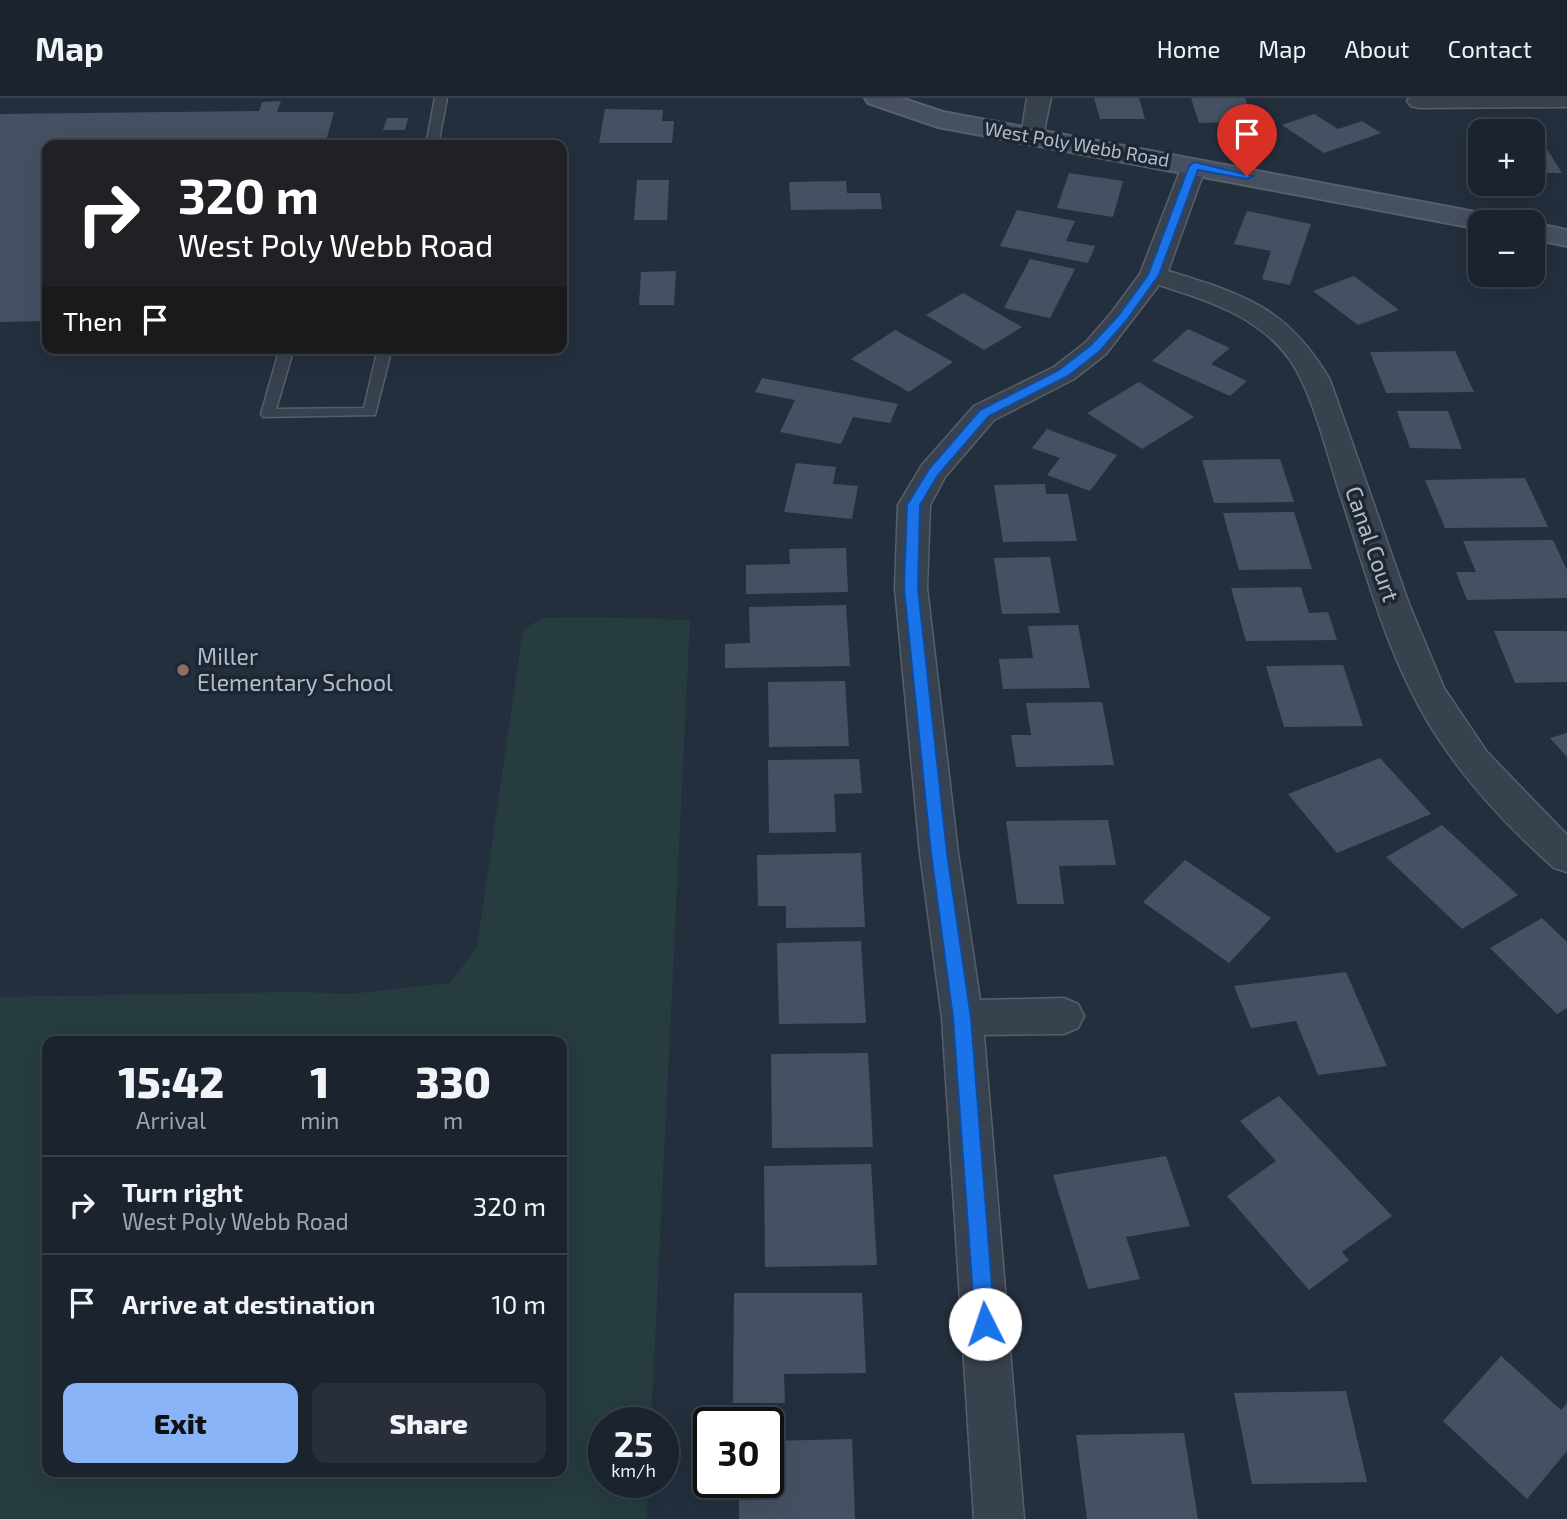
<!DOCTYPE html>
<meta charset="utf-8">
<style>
:root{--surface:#1b232e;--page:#282f3a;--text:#f1f3f6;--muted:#a0a4aa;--line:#39404a;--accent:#8ab4f8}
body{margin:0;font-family:"Exo 2",sans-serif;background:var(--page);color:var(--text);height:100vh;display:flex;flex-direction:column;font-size:26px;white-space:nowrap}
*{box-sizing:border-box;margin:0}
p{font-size:23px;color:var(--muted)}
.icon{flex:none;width:38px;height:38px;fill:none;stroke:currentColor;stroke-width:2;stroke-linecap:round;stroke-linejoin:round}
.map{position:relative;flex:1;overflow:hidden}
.sheet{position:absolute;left:42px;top:938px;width:525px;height:441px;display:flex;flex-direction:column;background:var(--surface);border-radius:14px;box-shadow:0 7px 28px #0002,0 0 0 2px var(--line)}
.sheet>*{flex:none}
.banner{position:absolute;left:42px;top:42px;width:525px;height:214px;border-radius:14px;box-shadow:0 7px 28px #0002,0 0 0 2px var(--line);background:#202124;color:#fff;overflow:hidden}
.buttons{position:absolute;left:1468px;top:21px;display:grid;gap:14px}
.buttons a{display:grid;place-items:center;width:77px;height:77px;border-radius:14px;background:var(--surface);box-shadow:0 7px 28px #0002,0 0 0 2px var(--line);font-size:35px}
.speed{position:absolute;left:588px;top:1309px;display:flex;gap:14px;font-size:35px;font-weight:700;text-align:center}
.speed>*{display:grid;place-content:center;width:91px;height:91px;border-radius:50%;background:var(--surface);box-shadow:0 7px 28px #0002,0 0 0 2px var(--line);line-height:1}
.speed small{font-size:18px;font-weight:400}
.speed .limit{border:4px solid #111;border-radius:10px;background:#fff;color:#111}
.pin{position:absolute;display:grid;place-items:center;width:60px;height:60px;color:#fff;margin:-72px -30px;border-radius:50% 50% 50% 0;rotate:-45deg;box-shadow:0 0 7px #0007}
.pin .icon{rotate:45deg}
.me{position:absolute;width:77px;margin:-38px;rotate:356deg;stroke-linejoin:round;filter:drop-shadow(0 0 5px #0008)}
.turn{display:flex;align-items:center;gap:24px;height:147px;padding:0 21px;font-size:32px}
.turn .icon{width:91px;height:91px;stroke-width:2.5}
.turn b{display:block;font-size:49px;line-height:60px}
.then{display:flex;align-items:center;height:66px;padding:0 21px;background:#0003;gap:14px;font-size:26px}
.eta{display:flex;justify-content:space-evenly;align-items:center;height:119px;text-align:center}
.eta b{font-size:42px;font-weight:800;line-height:49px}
.cta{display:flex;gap:14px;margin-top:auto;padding:14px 21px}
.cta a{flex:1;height:80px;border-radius:14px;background:var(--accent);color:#111;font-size:28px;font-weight:800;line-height:80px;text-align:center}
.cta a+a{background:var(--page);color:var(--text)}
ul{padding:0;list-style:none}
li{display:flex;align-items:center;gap:21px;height:98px;padding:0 21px;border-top:2px solid var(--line)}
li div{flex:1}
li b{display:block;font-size:26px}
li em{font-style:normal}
header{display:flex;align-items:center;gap:42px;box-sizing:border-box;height:98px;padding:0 35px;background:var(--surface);border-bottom:2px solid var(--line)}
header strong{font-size:33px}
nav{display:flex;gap:38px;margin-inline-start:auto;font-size:24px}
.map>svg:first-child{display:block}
.green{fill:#263c3f;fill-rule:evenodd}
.building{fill:#455162}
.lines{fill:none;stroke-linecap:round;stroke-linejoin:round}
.lane-casing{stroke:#565f6c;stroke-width:3}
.street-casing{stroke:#565f6c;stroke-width:3}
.secondary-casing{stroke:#565f6c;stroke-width:4}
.lane{fill:#38414e;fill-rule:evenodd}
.street{fill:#38414e;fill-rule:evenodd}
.secondary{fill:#465061;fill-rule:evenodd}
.route{fill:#1a73e8;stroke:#114b97;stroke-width:2}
.education-dot{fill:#8d6e63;stroke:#1d2633;stroke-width:2.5}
.labels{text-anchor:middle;stroke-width:7;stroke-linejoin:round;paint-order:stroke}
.far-street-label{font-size:19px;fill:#b4bcc9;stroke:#1d2633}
.street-label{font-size:23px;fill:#b4bcc9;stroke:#1d2633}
.poi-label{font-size:23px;fill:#b4bcc9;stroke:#1d2633;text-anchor:start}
</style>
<header>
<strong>Map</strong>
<nav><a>Home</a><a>Map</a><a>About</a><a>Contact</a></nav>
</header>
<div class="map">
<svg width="1567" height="1421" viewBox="0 0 1567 1421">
<rect width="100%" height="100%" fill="#242f3e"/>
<path class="green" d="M 591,519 L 690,522 L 651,1325 L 604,1325 L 604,1384 L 648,1384 L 647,1421 L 0,1421 L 0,899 L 301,894 L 350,896 L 450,885 L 477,849 L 523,532 L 542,520 ZM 47,943 L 562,943 L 562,1374 L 47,1374 Z"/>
<path class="building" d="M 1094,0 L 1139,0 L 1145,21 L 1100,21 Z
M 1191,0 L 1245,0 L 1250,13 L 1234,13 L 1239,24 L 1199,25 Z
M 281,3 L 277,14 L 334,14 L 326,43 L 410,42 L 409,47 L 47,47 L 47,223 L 0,224 L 0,16 L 259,13 L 262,4 Z
M 605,11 L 663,12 L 662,23 L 674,23 L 672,45 L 599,45 Z
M 1314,16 L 1338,31 L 1362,23 L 1381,35 L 1324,55 L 1282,27 Z
M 387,20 L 408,20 L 405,32 L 383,32 Z
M 1533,40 L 1540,40 L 1562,75 L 1533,75 Z
M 1069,75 L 1123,83 L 1113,119 L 1057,110 Z
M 637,82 L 669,82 L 667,122 L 634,122 Z
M 846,83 L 847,95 L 880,95 L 882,111 L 791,112 L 789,84 Z
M 1017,112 L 1075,123 L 1066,143 L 1095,148 L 1088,165 L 1000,148 Z
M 1247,113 L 1311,126 L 1290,187 L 1262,181 L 1271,153 L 1234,146 Z
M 1030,161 L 1075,171 L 1050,220 L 1004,210 Z
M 676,173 L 674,207 L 639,207 L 641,174 Z
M 1354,178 L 1399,212 L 1358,227 L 1313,193 Z
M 963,195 L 1022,229 L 984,252 L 926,217 Z
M 1188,231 L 1230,250 L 1211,266 L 1247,283 L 1230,298 L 1152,263 Z
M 895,232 L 953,264 L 909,294 L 851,261 Z
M 1455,253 L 1474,294 L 1386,295 L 1370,254 Z
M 762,280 L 898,306 L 890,325 L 853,319 L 841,346 L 780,334 L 795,302 L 755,294 Z
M 1139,284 L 1194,319 L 1142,351 L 1087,315 Z
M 1397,313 L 1448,313 L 1462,351 L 1410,350 Z
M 1047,331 L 1117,357 L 1090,393 L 1047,377 L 1060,360 L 1032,350 Z
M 1280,361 L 1294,404 L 1214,405 L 1202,362 Z
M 796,365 L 836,369 L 833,386 L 858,388 L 852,421 L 784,414 Z
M 1525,380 L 1548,429 L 1445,430 L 1425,382 Z
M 1045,386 L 1046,396 L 1068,396 L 1077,443 L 1003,444 L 994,387 Z
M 1294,414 L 1312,471 L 1239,472 L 1223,415 Z
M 1553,442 L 1567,472 L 1567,500 L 1467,502 L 1456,474 L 1476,474 L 1463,443 Z
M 846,450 L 848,494 L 746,496 L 746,467 L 790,466 L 789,451 Z
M 1050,459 L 1060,515 L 1002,516 L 994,460 Z
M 1301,489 L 1309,515 L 1328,514 L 1337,542 L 1246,543 L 1231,490 Z
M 846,507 L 850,568 L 725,570 L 725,546 L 750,545 L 749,509 Z
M 1078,527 L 1090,590 L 1003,591 L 999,561 L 1033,560 L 1028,528 Z
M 1494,533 L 1567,533 L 1567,584 L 1515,585 Z
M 1343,567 L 1363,628 L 1284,629 L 1266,568 Z
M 845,583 L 849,648 L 769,649 L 768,584 Z
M 1102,604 L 1114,667 L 1016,669 L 1011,637 L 1031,637 L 1026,605 Z
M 1567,635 L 1567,659 L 1550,640 Z
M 1380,660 L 1431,716 L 1337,755 L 1288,696 Z
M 859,661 L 862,695 L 834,696 L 836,734 L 769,735 L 768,662 Z
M 1108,722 L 1116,767 L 1059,768 L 1064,806 L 1017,806 L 1006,723 Z
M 1442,727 L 1518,797 L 1462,831 L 1386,759 Z
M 861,755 L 865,829 L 786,830 L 786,808 L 758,808 L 757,757 Z
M 1185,762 L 1271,820 L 1229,865 L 1143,804 Z
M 1542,820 L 1567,844 L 1567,910 L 1557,916 L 1490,850 Z
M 861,843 L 866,925 L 779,926 L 777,845 Z
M 1346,874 L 1387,968 L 1318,977 L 1296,923 L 1251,930 L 1234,888 Z
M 868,955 L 873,1049 L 772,1050 L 771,956 Z
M 1279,998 L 1392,1118 L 1342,1154 L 1349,1162 L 1309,1192 L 1227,1098 L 1276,1063 L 1240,1023 Z
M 1166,1058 L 1190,1128 L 1126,1139 L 1140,1181 L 1088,1191 L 1053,1077 Z
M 871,1066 L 877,1167 L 765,1169 L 764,1068 Z
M 734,1195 L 862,1195 L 866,1275 L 784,1276 L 785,1305 L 733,1305 Z
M 1501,1258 L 1561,1312 L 1567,1305 L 1567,1353 L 1527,1401 L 1443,1323 Z
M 1346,1293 L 1367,1384 L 1252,1386 L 1234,1295 Z
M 1184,1335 L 1198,1421 L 1087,1421 L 1076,1337 Z
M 852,1341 L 855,1421 L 739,1421 L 739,1384 L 768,1384 L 768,1343 Z"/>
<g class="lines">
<defs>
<path id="lane" d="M 435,0 L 447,0 L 438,47 L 426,47 Z
M 280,250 L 294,250 L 276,311 L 364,310 L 378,250 L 392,250 L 375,317 L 263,319 L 261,316 Z"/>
<path id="street" d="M 1027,0 L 1051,0 L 1042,42 L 1024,42 L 1021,37 Z
M 1409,0 L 1567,0 L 1567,9 L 1419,10 L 1411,8 L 1407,3 Z
M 1194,61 L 1203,63 L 1206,68 L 1168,173 C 1244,196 1288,210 1330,282 L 1409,506 L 1444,590 L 1487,654 L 1567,737 L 1567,774 L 1554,770 C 1510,731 1470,689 1438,640 C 1391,569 1369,485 1343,405 C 1329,364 1314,297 1290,262 C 1260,219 1207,202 1159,187 L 1106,256 L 1074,281 L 994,322 L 945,379 L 930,407 L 927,490 L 958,755 L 980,902 L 1064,900 L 1078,906 L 1084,918 L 1078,930 L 1064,936 L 984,937 L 1024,1421 L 974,1421 L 942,920 L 920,755 L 895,490 L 898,407 L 922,367 L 974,308 L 1054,269 L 1086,244 L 1112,214 L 1140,176 L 1182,68 L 1185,63 Z"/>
<path id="secondary" d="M 865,0 L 901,0 L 943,14 L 1486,116 L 1496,118 L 1500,124 L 1480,124 L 1480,131 L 938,29 L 868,5 Z
M 1533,125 L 1567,132 L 1567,148 L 1533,141 Z"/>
</defs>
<use href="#lane" class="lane-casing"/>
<use href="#street" class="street-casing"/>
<use href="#secondary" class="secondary-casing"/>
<use href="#lane" class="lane"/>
<use href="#street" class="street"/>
<use href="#secondary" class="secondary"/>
</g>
<path class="route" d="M 1194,64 L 1253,78 L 1247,81 L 1198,72 L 1159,177 L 1126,223 L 1100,253 L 1068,278 L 989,318 L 938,377 L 920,407 L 918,490 L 947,755 L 971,920 L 995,1226 L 992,1233 L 985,1236 L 978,1233 L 975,1226 L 953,920 L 931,755 L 904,490 L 907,407 L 929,371 L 980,312 L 1059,272 L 1091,247 L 1118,218 L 1148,177 L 1189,68 Z"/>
<circle class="education-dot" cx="183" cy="572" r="7"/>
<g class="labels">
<g class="far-street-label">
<text transform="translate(1077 46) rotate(10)" y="7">West Poly Webb Road</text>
</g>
<g class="street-label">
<text transform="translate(1372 446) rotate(71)" y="8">Canal Court</text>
</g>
<g class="poi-label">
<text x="197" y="567">Miller<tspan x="197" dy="26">Elementary School</tspan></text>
</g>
</g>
</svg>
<div class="buttons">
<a>+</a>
<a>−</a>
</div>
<div class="speed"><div>25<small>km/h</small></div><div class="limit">30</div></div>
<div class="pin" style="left:1247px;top:78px;background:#d93025"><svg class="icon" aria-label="arrive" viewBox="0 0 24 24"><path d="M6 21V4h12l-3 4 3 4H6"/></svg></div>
<svg class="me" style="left:985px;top:1226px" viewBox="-20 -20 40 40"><circle r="19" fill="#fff"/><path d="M0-13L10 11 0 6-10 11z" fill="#1a73e8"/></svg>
<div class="banner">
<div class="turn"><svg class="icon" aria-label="right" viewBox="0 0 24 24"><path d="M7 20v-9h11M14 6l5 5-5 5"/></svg><div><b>320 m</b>West Poly Webb Road</div></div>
<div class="then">Then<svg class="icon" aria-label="arrive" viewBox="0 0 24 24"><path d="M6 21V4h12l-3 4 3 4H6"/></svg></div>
</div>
<section class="sheet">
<div class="eta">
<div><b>15:42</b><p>Arrival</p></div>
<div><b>1</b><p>min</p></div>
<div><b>330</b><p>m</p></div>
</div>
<ul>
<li><svg class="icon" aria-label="right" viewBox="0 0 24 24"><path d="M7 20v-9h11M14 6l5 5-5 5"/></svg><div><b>Turn right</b><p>West Poly Webb Road</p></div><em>320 m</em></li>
<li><svg class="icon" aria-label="arrive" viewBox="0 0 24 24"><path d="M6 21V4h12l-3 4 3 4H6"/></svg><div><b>Arrive at destination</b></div><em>10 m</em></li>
</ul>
<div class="cta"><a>Exit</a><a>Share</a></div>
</section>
</div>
